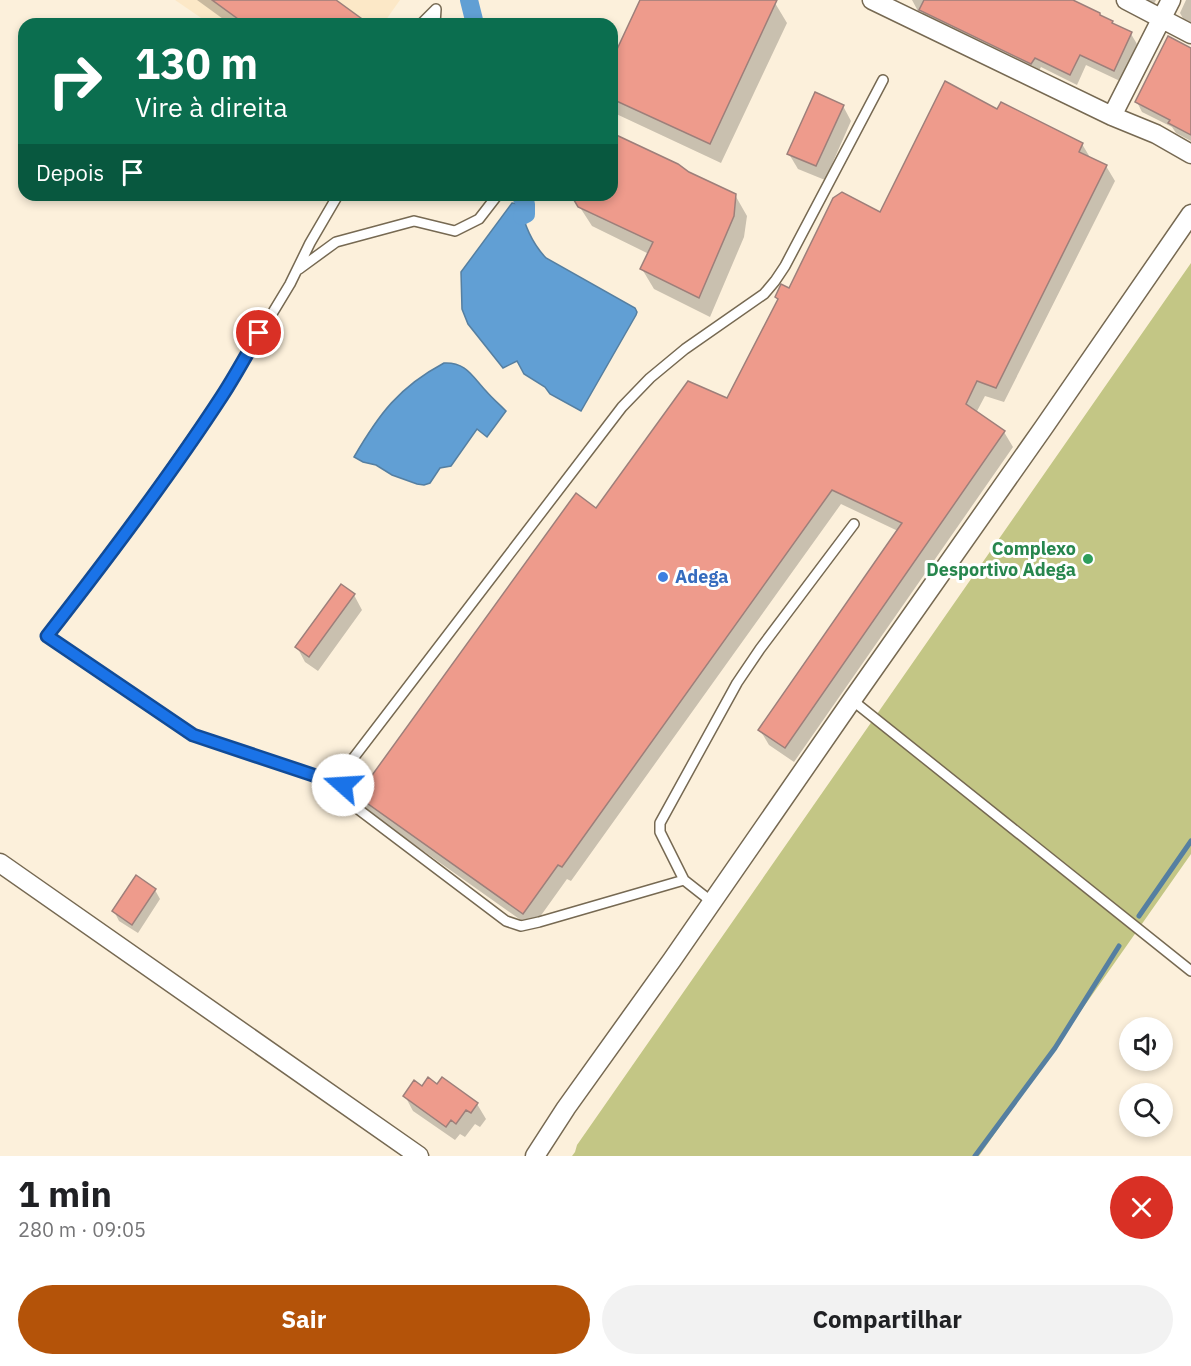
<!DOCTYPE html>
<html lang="pt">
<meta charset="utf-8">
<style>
:root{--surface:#fff;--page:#f2f2f2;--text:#202124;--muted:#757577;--accent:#b45309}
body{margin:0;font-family:"IBM Plex Sans",sans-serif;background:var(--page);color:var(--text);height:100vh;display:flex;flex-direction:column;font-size:22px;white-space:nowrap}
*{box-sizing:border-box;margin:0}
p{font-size:20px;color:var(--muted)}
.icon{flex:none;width:33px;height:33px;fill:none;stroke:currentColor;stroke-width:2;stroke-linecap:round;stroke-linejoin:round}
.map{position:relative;height:1156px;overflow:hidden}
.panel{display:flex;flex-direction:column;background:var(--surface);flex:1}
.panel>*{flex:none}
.hud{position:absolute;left:18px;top:18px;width:600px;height:183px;border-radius:18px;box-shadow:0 3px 9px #0003;background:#0b6e4f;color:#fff;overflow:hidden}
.controls{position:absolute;left:1119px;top:1017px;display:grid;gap:12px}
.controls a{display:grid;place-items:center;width:54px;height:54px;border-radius:50%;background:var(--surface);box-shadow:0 3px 9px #0003;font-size:30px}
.pin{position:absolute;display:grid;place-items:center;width:51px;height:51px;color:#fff;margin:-26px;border:3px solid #fff;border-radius:50%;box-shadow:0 2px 6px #0007}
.me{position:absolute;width:66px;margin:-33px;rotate:289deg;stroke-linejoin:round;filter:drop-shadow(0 0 4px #0008)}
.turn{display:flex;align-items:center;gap:21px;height:126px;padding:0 18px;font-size:27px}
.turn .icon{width:78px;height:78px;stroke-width:2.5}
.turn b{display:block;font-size:42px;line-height:51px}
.then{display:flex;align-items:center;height:57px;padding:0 18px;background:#0003;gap:12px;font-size:22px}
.round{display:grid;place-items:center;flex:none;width:63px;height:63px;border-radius:32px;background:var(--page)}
.overview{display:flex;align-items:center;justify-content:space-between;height:102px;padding:0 18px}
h1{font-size:36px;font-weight:800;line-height:45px}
.button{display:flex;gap:12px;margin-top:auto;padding:12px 18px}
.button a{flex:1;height:69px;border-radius:36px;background:var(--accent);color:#fff;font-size:24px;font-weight:800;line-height:69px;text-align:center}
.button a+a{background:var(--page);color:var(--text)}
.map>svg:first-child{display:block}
.built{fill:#fce8c7}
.green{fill:#c3c685}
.water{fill:#619fd4;stroke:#557fa1;stroke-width:1.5}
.shadow{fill:#0003}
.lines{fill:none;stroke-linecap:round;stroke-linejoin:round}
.stream{stroke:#557fa1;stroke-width:5}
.canal{stroke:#619fd4;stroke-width:18}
.building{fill:#ee9b8c;stroke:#9d7f7a;stroke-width:1.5}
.lane-casing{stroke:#766952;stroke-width:12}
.street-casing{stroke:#766952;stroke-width:21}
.lane{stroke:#fff;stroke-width:9}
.street{stroke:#fff;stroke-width:18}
.route-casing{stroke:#114b97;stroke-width:15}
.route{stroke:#1a73e8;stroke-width:10}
.leisure-dot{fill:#2e9e5b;stroke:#fff;stroke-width:2}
.shop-dot{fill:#3f7fe0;stroke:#fff;stroke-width:2}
.labels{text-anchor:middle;stroke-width:6;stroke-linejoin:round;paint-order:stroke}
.leisure-label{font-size:18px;font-weight:bold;fill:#27864d;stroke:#fff;text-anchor:end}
.shop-label{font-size:18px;font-weight:bold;fill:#366cbe;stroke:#fff;text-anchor:start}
</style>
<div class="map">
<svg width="1191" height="1156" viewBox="0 0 1191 1156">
<rect width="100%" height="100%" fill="#fcf0db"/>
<path class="built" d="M 175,0 L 400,0 L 383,24 L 210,24 Z"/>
<path class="green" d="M 1191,263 L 1191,854 L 979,1156 L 572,1156 L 575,1152 L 577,1145 Z"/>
<path class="water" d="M 512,203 L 519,204 C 525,225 531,242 546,258 L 635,308 L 637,312 L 636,315 L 581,411 L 550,394 L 545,387 L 524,374 L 517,361 L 503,368 L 468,324 L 462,309 L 461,272 Z
M 444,363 C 466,362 472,376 486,391 C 492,398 499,404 506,411 L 487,437 L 477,429 L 451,466 L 440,468 L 430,483 L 424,485 L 417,484 L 392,475 L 376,465 L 363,462 L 354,457 C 379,414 399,387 444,363 Z"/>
<path class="shadow" d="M 197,0 L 333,0 L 366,24 L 230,24 Z
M 642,0 L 769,0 L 775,3 L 787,23 L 721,163 L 612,112 L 612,64 Z
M 912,0 L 1070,0 L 1131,34 L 1137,44 L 1120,81 L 1086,65 L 1077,85 L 1041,67 L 1037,74 L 927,21 L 922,12 L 918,11 Z
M 1146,0 L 1156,0 L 1154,4 Z
M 1186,0 L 1191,0 L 1191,25 L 1185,22 L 1180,13 Z
M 1191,50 L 1191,141 L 1176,133 L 1172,127 L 1142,112 L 1137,102 Z
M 843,106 L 851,121 L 825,180 L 798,169 L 789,154 Z
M 998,111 L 1082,144 L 1091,159 L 1106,166 L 1115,181 L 1004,402 L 985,396 L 976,413 L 1004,432 L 1013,447 L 794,762 L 769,745 L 760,730 L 898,531 L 841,504 L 571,881 L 567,879 L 532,928 L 367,811 L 359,796 L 597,510 L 728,400 L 779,301 L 776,297 L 790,290 L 880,214 Z
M 612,135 L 735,195 L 747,216 L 744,237 L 710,317 L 654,289 L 642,269 L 649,254 L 592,226 L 572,195 L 612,195 Z
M 354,595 L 362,610 L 318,671 L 305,662 L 297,647 Z
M 155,890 L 160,899 L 138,933 L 119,921 L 114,911 Z
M 437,1086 L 477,1104 L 486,1119 L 480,1127 L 475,1124 L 465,1137 L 460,1134 L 455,1140 L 413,1111 L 405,1096 L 422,1088 Z"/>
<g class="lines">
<path class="stream" d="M 1139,916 L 1191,841
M 975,1156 L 1055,1048 L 1119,946"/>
<path class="canal" d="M 469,0 L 475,24
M 520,195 L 526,204 L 526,214 L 522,216"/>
</g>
<path class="building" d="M 212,0 L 336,0 L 369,24 L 245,24 Z
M 640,0 L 777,0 L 710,144 L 612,99 L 612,60 Z
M 924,0 L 1073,0 L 1100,13 L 1100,15 L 1113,21 L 1112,23 L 1132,32 L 1114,71 L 1080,55 L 1070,75 L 1035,58 L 1031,64 L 919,10 Z
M 1168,36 L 1191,48 L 1191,135 L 1168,123 L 1170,120 L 1135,102 Z
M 945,81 L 997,109 L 1001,102 L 1083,143 L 1079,152 L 1107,165 L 996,388 L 977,381 L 966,404 L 1005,431 L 785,748 L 758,730 L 902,523 L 832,490 L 562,867 L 558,865 L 523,914 L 357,796 L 576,493 L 596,508 L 688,381 L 727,398 L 778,299 L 775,297 L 781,284 L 789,288 L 833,198 L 842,192 L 880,212 Z
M 815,92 L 844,105 L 816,166 L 787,154 Z
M 612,133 L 678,164 L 689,172 L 736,194 L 734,216 L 699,298 L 640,269 L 653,242 L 578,207 L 571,195 L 612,195 Z
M 341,584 L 355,594 L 309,657 L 295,647 Z
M 136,875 L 156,889 L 132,925 L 112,911 Z
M 428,1077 L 437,1084 L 442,1077 L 478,1103 L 471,1113 L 466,1110 L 456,1124 L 451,1120 L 446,1127 L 403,1096 L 414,1080 L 422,1086 Z"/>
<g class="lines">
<defs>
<path id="lane" d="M 421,24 L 436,9 L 435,24
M 338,195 L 310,243 L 290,284 L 223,395 L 115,549 L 47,636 L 193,735 L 343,785
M 299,269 L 336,242 L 414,221 L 455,231 L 479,219 L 496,197 L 496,195
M 852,700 L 1191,971
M 684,880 L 539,922 L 521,926 L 506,921 L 350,803 C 341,789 342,784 345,769 L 622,407 L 650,378 L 685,349 L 764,294 L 775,281 L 785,266 L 883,80
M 712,902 L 684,880 L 660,832 L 660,823 L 737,683 L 760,649 L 854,524"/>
<path id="street" d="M 872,0 L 1112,116 L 1156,134 L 1191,154
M 1126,0 L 1191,34
M 1112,116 L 1171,0
M 0,863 L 419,1156
M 535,1156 L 566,1108 L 672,960 L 852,700 L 1044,427 L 1191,214"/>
</defs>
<use href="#lane" class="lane-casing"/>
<use href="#street" class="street-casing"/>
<use href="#lane" class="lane"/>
<use href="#street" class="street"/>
</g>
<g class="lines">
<defs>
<path id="route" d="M 259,333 C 247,354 235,376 222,396 C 168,479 108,558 47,636 L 193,735 L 343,785"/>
</defs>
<use href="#route" class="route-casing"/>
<use href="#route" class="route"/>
</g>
<circle class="leisure-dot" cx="1088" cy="559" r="6"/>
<circle class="shop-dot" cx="663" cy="577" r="6"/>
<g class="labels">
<g class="leisure-label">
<text x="1076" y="555">Complexo<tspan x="1076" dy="21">Desportivo Adega</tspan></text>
</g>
<g class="shop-label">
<text x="675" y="583">Adega</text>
</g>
</g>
</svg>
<div class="controls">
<a><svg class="icon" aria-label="sound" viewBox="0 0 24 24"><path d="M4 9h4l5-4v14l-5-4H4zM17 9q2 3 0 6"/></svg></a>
<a><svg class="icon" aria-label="search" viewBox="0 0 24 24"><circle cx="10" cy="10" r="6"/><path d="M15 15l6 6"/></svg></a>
</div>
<div class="pin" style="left:259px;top:333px;background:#d93025"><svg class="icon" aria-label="arrive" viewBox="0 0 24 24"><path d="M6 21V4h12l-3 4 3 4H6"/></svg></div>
<svg class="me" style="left:343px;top:785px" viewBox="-20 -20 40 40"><circle r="19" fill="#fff"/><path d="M0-13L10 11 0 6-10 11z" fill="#1a73e8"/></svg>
<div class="hud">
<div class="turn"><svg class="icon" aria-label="right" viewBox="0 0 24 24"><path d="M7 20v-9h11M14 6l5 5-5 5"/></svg><div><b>130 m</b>Vire à direita</div></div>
<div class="then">Depois<svg class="icon" aria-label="arrive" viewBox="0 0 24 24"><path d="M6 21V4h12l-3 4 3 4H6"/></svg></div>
</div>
</div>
<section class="panel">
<div class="overview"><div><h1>1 min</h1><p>280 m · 09:05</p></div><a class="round" style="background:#d93025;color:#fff"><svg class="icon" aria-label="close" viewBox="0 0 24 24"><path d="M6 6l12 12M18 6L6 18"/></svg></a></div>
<div class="button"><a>Sair</a><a>Compartilhar</a></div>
</section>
